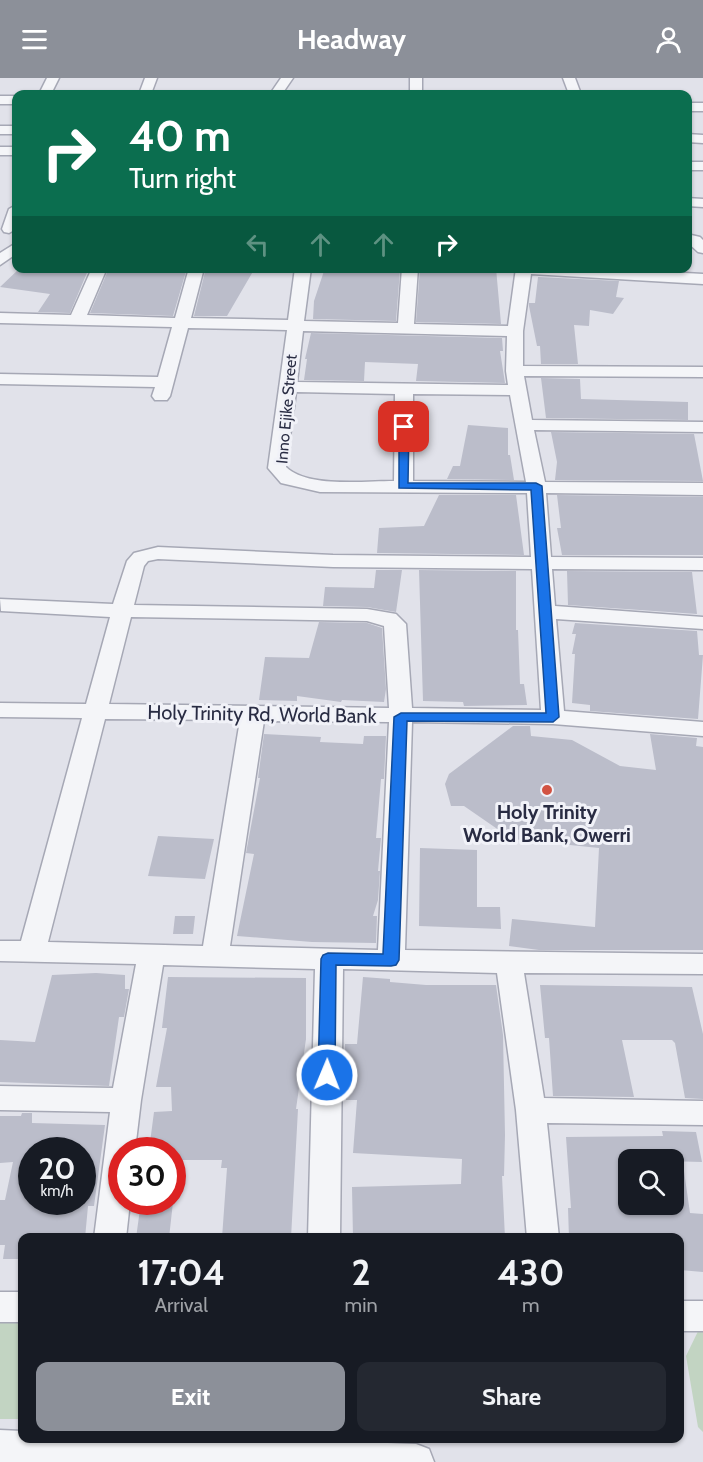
<!DOCTYPE html>
<style>
:root{--surface:#171b24;--page:#242831;--text:#f1f3f6;--muted:#9ea1a6;--accent:#8c9099}
body{margin:0;font-family:Cabin,sans-serif;background:var(--page);color:var(--text);height:100vh;display:flex;flex-direction:column;font-size:22px;white-space:nowrap}
*{box-sizing:border-box;margin:0}
p{font-size:20px;color:var(--muted)}
.icon{flex:none;width:33px;height:33px;fill:none;stroke:currentColor;stroke-width:2;stroke-linecap:round;stroke-linejoin:round}
.map{position:relative;flex:1;overflow:hidden}
.drawer{position:absolute;left:18px;top:1155px;width:666px;height:210px;display:flex;flex-direction:column;background:var(--surface);border-radius:12px;box-shadow:0 2px 4px #0004}
.drawer>*{flex:none}
.banner{position:absolute;left:12px;top:12px;width:680px;height:183px;border-radius:12px;box-shadow:0 2px 4px #0004;background:#0b6e4f;color:#fff;overflow:hidden}
.controls{position:absolute;left:618px;top:1071px;display:grid;gap:12px}
.controls a{display:grid;place-items:center;width:66px;height:66px;border-radius:12px;background:var(--surface);box-shadow:0 2px 4px #0004;font-size:30px}
.speed{position:absolute;left:18px;top:1059px;display:flex;gap:12px;font-size:30px;font-weight:700;text-align:center}
.speed>*{display:grid;place-content:center;width:78px;height:78px;border-radius:50%;background:var(--surface);box-shadow:0 2px 4px #0004;line-height:1}
.speed small{font-size:15px;font-weight:400}
.speed .limit{border:9px solid #d22;background:#fff;color:#111}
.pin{position:absolute;display:grid;place-items:center;width:51px;height:51px;color:#fff;margin:-26px;border-radius:12px;box-shadow:0 3px 9px #0006}
.me{position:absolute;width:66px;margin:-33px;rotate:1deg;stroke-linejoin:round;filter:drop-shadow(0 0 4px #0008)}
.turn{display:flex;align-items:center;gap:21px;height:126px;padding:0 18px;font-size:27px}
.turn .icon{width:78px;height:78px;stroke-width:2.5}
.turn b{display:block;font-size:42px;line-height:51px}
.lanes{display:flex;align-items:center;height:57px;padding:0 18px;background:#0003;justify-content:center;gap:30px;direction:ltr}
.lanes .off{opacity:.35}
.eta{display:flex;justify-content:space-evenly;align-items:center;height:102px;text-align:center}
.eta b{font-size:36px;font-weight:800;line-height:42px}
.action{display:flex;gap:12px;margin-top:auto;padding:12px 18px}
.action a{flex:1;height:69px;border-radius:12px;background:var(--accent);color:#fff;font-size:24px;font-weight:800;line-height:69px;text-align:center}
.action a+a{background:var(--page);color:var(--text)}
header{display:flex;justify-content:space-between;align-items:center;height:78px;padding:0 18px;background:var(--accent);color:#fff;font-size:27px;font-weight:800}
.map>svg:first-child{display:block}
.green{fill:#c2d4c2}
.building{fill:#bbbdca;fill-rule:evenodd}
.lines{fill:none;stroke-linecap:round;stroke-linejoin:round}
.minor-casing{stroke:#a6a8b5;stroke-width:3}
.minor{fill:#f4f5f8;fill-rule:evenodd}
.route{fill:#1a73e8;stroke:#114b97;stroke-width:1.5}
.poi-dot{fill:#d25343;stroke:#f1f2f8;stroke-width:2}
.labels{text-anchor:middle;stroke-width:6;stroke-linejoin:round;paint-order:stroke}
.far-street-label{font-size:16px;fill:#292c43;stroke:#f1f2f8}
.street-label{font-size:20px;fill:#292c43;stroke:#f1f2f8}
.poi-label{font-size:20px;font-weight:bold;fill:#292c43;stroke:#f1f2f8}
</style>
<header><svg class="icon" aria-label="menu" viewBox="0 0 24 24"><path d="M4 6h16M4 12h16M4 18h16"/></svg>Headway<svg class="icon" aria-label="person" viewBox="0 0 24 24"><circle cx="12" cy="8" r="4"/><path d="M4 21q1-7 8-7t8 7"/></svg></header>
<div class="map">
<svg width="703" height="1384" viewBox="0 0 703 1384">
<rect width="100%" height="100%" fill="#e1e2ea"/>
<path class="green" d="M 0,1239 L 18,1239 L 22,1243 L 22,1341 L 0,1341 Z
M 703,1243 L 703,1354 L 698,1349 L 686,1278 Z"/>
<path class="building" d="M 20,190 L 89,190 L 70,235 L 38,234 L 50,216 L 0,209 Z
M 109,190 L 187,190 L 173,238 L 90,235 Z
M 206,190 L 255,190 L 227,238 L 194,238 Z
M 325,190 L 400,192 L 396,243 L 313,241 L 314,223 Z
M 420,190 L 496,190 L 501,246 L 416,244 Z
M 538,199 L 619,203 L 616,219 L 624,220 L 613,236 L 590,232 L 589,248 L 574,247 L 578,286 L 541,286 L 540,268 L 537,268 L 529,228 L 529,225 L 535,225 Z
M 311,255 L 502,260 L 503,273 L 500,273 L 505,305 L 416,303 L 418,286 L 365,284 L 364,303 L 304,302 L 307,281 L 305,281 Z
M 541,300 L 580,301 L 581,321 L 688,324 L 688,342 L 546,340 Z
M 468,347 L 508,350 L 508,377 L 510,377 L 514,402 L 447,401 L 453,388 L 460,388 Z
M 551,354 L 694,356 L 703,403 L 555,402 L 557,384 Z
M 439,417 L 516,417 L 524,477 L 377,475 L 379,450 L 424,448 Z
M 557,417 L 703,419 L 703,477 L 562,477 L 557,450 L 561,450 Z
M 376,492 L 402,492 L 396,534 L 367,529 L 323,528 L 325,509 L 374,510 Z
M 419,492 L 516,493 L 516,552 L 518,552 L 520,606 L 524,606 L 527,627 L 464,628 L 463,624 L 423,623 Z
M 567,493 L 692,494 L 697,536 L 568,527 Z
M 319,544 L 367,545 L 382,550 L 386,611 L 384,624 L 342,622 L 341,624 L 297,618 L 297,623 L 259,622 L 265,579 L 309,580 Z
M 575,545 L 697,553 L 699,577 L 703,577 L 698,641 L 590,633 L 590,627 L 572,625 L 575,576 L 572,576 L 576,556 L 572,556 Z
M 513,648 L 530,648 L 531,658 L 572,662 L 620,688 L 656,692 L 650,656 L 697,660 L 696,668 L 703,669 L 703,872 L 539,872 L 509,868 L 512,841 L 595,849 L 599,770 L 512,761 L 464,728 L 451,728 L 445,706 L 449,696 Z
M 264,656 L 321,659 L 320,664 L 363,666 L 364,658 L 386,658 L 384,701 L 381,701 L 376,760 L 381,760 L 378,793 L 380,793 L 378,822 L 373,838 L 377,838 L 376,865 L 312,864 L 237,858 L 254,776 L 246,775 L 260,700 L 258,700 Z
M 158,758 L 214,761 L 205,801 L 148,798 Z
M 420,770 L 477,772 L 477,829 L 500,829 L 501,851 L 419,848 Z
M 175,838 L 195,838 L 193,856 L 173,856 Z
M 96,895 L 125,897 L 125,911 L 129,911 L 124,939 L 119,939 L 109,1008 L 0,1004 L 0,962 L 35,964 L 52,897 Z
M 168,899 L 306,900 L 306,961 L 296,1031 L 298,1031 L 291,1160 L 222,1160 L 227,1090 L 221,1090 L 222,1082 L 172,1082 L 172,1072 L 149,1072 L 154,1034 L 172,1033 L 171,1009 L 156,1009 L 167,950 L 162,950 Z
M 363,899 L 390,901 L 390,904 L 426,907 L 496,907 L 503,957 L 505,1057 L 504,1098 L 502,1098 L 505,1160 L 353,1160 L 352,1109 L 461,1106 L 462,1081 L 353,1075 L 357,1022 L 346,1022 L 347,990 L 344,990 L 345,966 L 357,966 Z
M 540,907 L 692,909 L 703,956 L 703,1021 L 685,1020 L 675,965 L 672,962 L 622,962 L 634,1019 L 553,1018 L 549,960 L 545,960 Z
M 22,1035 L 32,1035 L 32,1045 L 105,1047 L 94,1128 L 88,1128 L 85,1160 L 22,1160 L 22,1181 L 3,1181 L 5,1167 L 0,1167 L 0,1122 L 5,1122 L 13,1084 L 0,1085 L 0,1038 L 21,1038 ZM 32,1072 L 82,1072 L 82,1124 L 32,1124 Z
M 662,1053 L 696,1054 L 702,1084 L 628,1082 L 628,1131 L 674,1132 L 674,1094 L 684,1093 L 690,1135 L 703,1136 L 703,1194 L 680,1192 L 680,1160 L 569,1160 L 568,1130 L 571,1130 L 566,1059 L 663,1058 Z
M 141,1124 L 173,1124 L 169,1160 L 136,1160 Z"/>
<g class="lines">
<defs>
<path id="minor" d="M 47,0 L 59,0 L 51,16 L 39,16 Z
M 145,0 L 157,0 L 151,16 L 139,16 Z
M 281,0 L 293,0 L 282,16 L 270,16 Z
M 410,0 L 422,0 L 422,16 L 410,16 Z
M 563,0 L 575,0 L 581,16 L 569,16 Z
M 0,18 L 16,18 L 16,26 L 0,26 Z
M 687,25 L 703,25 L 703,33 L 687,33 Z
M 0,48 L 16,48 L 16,56 L 0,56 Z
M 687,56 L 703,57 L 703,65 L 687,64 Z
M 0,69 L 16,69 L 16,77 L 0,77 Z
M 687,84 L 703,84 L 703,92 L 687,92 Z
M 687,120 L 703,121 L 703,129 L 687,128 Z
M 16,127 L 16,151 L 9,155 L 4,154 L 2,151 L 9,131 Z
M 687,156 L 700,159 L 703,162 L 703,175 L 698,174 L 687,164 Z
M 16,165 L 16,176 L 0,187 L 0,175 Z
M 92,190 L 107,190 L 87,237 L 175,240 L 189,190 L 204,190 L 191,240 L 288,242 L 295,190 L 311,190 L 304,243 L 398,245 L 402,190 L 418,190 L 414,246 L 508,248 L 516,190 L 597,190 L 703,196 L 703,206 L 531,196 L 523,253 L 523,288 L 703,289 L 703,299 L 524,298 L 532,342 L 703,344 L 703,354 L 534,352 L 545,404 L 703,405 L 703,417 L 546,415 L 551,479 L 703,480 L 703,492 L 552,491 L 555,528 L 703,539 L 703,551 L 556,541 L 564,633 L 703,644 L 703,658 L 553,646 L 412,644 L 405,872 L 703,876 L 703,896 L 524,895 L 544,1020 L 703,1023 L 703,1047 L 547,1045 L 559,1160 L 527,1160 L 516,1032 L 497,895 L 343,891 L 340,1160 L 308,1160 L 315,891 L 163,887 L 141,1022 L 135,1072 L 122,1072 L 122,1124 L 130,1124 L 126,1160 L 94,1160 L 110,1034 L 0,1032 L 0,1008 L 113,1010 L 136,886 L 0,883 L 0,863 L 21,863 L 82,640 L 0,639 L 0,625 L 86,626 L 110,539 L 1,533 L 0,521 L 113,526 L 127,483 L 134,475 L 158,469 L 333,477 L 531,479 L 527,415 L 320,414 L 281,405 L 268,390 L 287,252 L 188,250 L 170,318 L 167,322 L 155,322 L 152,318 L 155,309 L 0,306 L 0,296 L 158,299 L 172,249 L 0,245 L 0,235 L 71,237 ZM 303,253 L 507,258 L 506,293 L 508,307 L 297,304 ZM 296,314 L 395,316 L 394,403 C 364,403 308,410 286,389 ZM 413,316 L 510,317 L 526,404 L 413,403 ZM 158,481 L 333,489 L 532,491 L 541,632 L 412,630 L 406,546 L 396,536 L 367,531 L 134,527 L 144,488 L 148,483 ZM 131,539 L 367,543 L 384,548 L 389,630 L 109,626 ZM 105,641 L 240,642 L 203,868 L 48,864 ZM 264,643 L 389,644 L 378,872 L 230,868 Z
M 0,1214 L 22,1214 L 22,1244 L 0,1244 Z
M 680,1223 L 703,1223 L 703,1253 L 680,1253 Z
M 0,1352 L 22,1353 L 22,1360 L 246,1360 L 416,1366 L 429,1371 L 434,1384 L 0,1384 Z"/>
</defs>
<use href="#minor" class="minor-casing"/>
<use href="#minor" class="minor"/>
</g>
<path class="route" d="M 404,346 L 409,349 L 408,405 L 536,405 L 542,408 L 559,639 L 553,644 L 407,643 L 399,882 L 396,887 L 391,888 L 336,887 L 335,997 L 333,1002 L 327,1004 L 321,1002 L 318,997 L 321,881 L 323,877 L 328,875 L 383,876 L 394,639 L 401,635 L 546,635 L 531,412 L 399,410 L 399,349 Z"/>
<circle class="poi-dot" cx="547" cy="712" r="6"/>
<g class="labels">
<g class="far-street-label">
<text transform="translate(286 331) rotate(-85)" y="6">Inno Ejike Street</text>
</g>
<g class="street-label">
<text transform="translate(262 636) rotate(1)" y="7">Holy Trinity Rd, World Bank</text>
</g>
<g class="poi-label">
<text x="547" y="741">Holy Trinity<tspan x="547" dy="23">World Bank, Owerri</tspan></text>
</g>
</g>
</svg>
<div class="controls">
<a><svg class="icon" aria-label="search" viewBox="0 0 24 24"><circle cx="10" cy="10" r="6"/><path d="M15 15l6 6"/></svg></a>
</div>
<div class="speed"><div>20<small>km/h</small></div><div class="limit">30</div></div>
<div class="pin" style="left:404px;top:349px;background:#d93025"><svg class="icon" aria-label="arrive" viewBox="0 0 24 24"><path d="M6 21V4h12l-3 4 3 4H6"/></svg></div>
<svg class="me" style="left:327px;top:997px" viewBox="-20 -20 40 40"><circle r="17" fill="#1a73e8" stroke="#fff" stroke-width="3"/><path d="M0-11L8 9 0 5-8 9z" fill="#fff"/></svg>
<div class="banner">
<div class="turn"><svg class="icon" aria-label="right" viewBox="0 0 24 24"><path d="M7 20v-9h11M14 6l5 5-5 5"/></svg><div><b>40 m</b>Turn right</div></div>
<div class="lanes"><svg class="icon off" aria-label="left" viewBox="0 0 24 24"><path d="M17 20v-9H6M10 6l-5 5 5 5"/></svg><svg class="icon off" aria-label="ahead" viewBox="0 0 24 24"><path d="M12 20V5M6 11l6-6 6 6"/></svg><svg class="icon off" aria-label="ahead" viewBox="0 0 24 24"><path d="M12 20V5M6 11l6-6 6 6"/></svg><svg class="icon" aria-label="right" viewBox="0 0 24 24"><path d="M7 20v-9h11M14 6l5 5-5 5"/></svg></div>
</div>
<section class="drawer">
<div class="eta">
<div><b>17:04</b><p>Arrival</p></div>
<div><b>2</b><p>min</p></div>
<div><b>430</b><p>m</p></div>
</div>
<div class="action"><a>Exit</a><a>Share</a></div>
</section>
</div>
